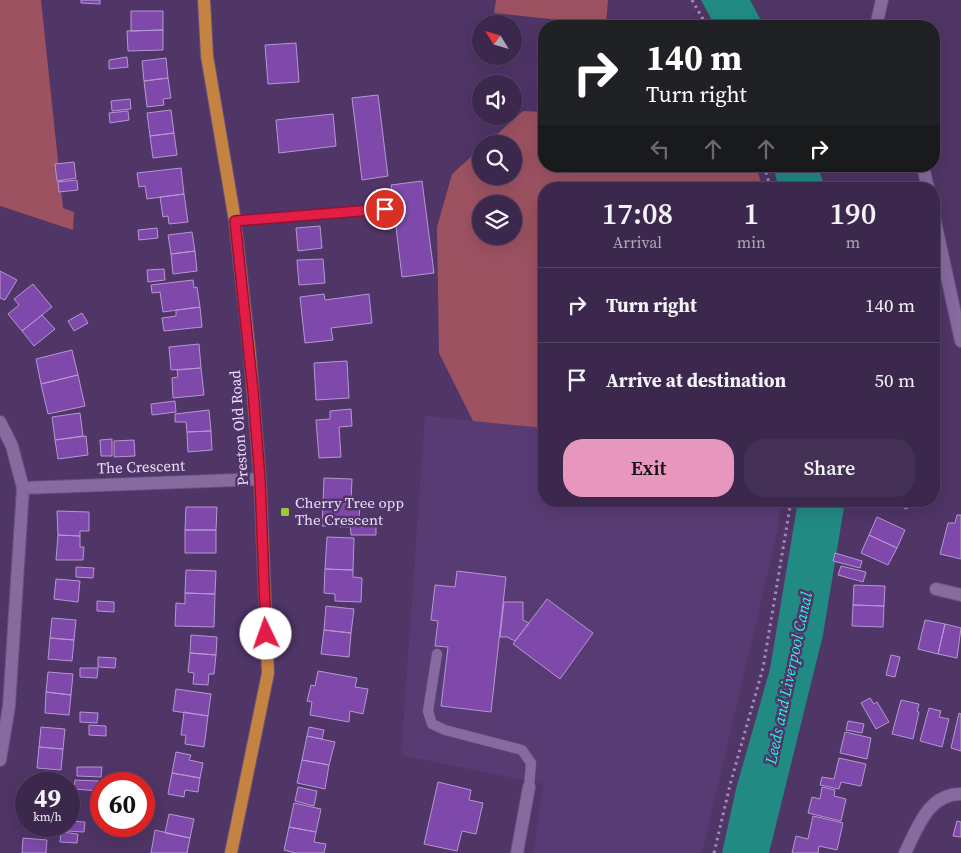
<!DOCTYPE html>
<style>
:root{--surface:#3c284d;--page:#433054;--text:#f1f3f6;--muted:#aca6b6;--line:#554465;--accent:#e797bd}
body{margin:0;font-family:"Source Serif 4",serif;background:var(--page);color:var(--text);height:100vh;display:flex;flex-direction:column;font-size:19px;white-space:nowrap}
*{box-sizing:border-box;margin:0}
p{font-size:16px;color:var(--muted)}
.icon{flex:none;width:28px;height:28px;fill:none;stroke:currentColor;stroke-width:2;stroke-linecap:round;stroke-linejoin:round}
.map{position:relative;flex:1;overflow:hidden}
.sheet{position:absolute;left:538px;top:182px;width:402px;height:325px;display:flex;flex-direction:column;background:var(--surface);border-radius:20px;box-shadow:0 5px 20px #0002,0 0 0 1px var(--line)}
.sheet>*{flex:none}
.top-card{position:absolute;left:538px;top:20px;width:402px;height:152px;border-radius:20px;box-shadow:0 5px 20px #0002,0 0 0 1px var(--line);background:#202124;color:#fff;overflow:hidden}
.needle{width:32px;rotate:307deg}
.tools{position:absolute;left:472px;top:15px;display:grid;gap:10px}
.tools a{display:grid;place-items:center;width:50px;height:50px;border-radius:50%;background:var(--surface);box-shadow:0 5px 20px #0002,0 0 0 1px var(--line);font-size:25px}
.speed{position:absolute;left:15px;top:772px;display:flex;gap:10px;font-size:25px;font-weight:700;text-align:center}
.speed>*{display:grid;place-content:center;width:65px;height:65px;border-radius:50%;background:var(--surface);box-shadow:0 5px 20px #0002,0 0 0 1px var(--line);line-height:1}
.speed small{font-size:12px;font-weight:400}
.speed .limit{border:8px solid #d22;background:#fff;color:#111}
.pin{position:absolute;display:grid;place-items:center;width:42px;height:42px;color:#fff;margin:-21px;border:2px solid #fff;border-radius:50%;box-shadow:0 1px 5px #0007}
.me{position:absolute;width:55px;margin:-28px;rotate:357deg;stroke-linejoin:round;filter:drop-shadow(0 0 4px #0008)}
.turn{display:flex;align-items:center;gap:18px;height:105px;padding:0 25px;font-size:22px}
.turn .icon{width:65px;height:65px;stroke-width:2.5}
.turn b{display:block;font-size:35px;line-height:42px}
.lanes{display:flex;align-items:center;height:48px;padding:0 25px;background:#0003;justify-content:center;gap:25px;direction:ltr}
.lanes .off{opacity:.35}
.eta{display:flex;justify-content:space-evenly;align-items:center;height:85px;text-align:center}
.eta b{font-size:30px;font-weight:600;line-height:35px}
.cta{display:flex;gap:10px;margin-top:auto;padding:10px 25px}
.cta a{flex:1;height:58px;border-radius:20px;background:var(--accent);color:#111;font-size:20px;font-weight:600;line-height:58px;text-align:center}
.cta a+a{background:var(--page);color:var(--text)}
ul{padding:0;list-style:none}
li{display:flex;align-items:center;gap:15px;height:75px;padding:0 25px;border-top:1px solid var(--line)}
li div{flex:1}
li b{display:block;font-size:19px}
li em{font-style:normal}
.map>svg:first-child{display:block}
.built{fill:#593b74}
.green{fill:#9d5262;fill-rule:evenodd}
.water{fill:#218b83}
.building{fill:#7f49ab;stroke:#b498d1}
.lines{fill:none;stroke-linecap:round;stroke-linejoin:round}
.lane-casing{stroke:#68517d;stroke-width:11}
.street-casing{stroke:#68517d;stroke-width:14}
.primary-casing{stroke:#68517d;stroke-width:14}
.path{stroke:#a18db5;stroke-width:3;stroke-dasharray:2.5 4;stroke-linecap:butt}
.lane{stroke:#866aa0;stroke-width:10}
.street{stroke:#866aa0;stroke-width:12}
.primary{stroke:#c58342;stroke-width:12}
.route-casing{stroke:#92132f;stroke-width:12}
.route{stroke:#e11d48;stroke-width:9}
.poi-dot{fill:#98cb37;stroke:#503567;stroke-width:2}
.labels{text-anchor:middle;stroke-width:5;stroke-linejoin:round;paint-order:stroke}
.street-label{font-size:15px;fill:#ecddfc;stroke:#503567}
.poi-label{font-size:15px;fill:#ecddfc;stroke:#503567;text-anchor:start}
.water-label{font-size:16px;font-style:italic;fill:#2af5e7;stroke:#503567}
</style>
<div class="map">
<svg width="961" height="853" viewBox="0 0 961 853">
<rect width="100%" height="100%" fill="#503567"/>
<path class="built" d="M 425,416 L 544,428 L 544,501 L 780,501 L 778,529 L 702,853 L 533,853 L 543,784 L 401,755 Z"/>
<path class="green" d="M 0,0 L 41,0 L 63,208 L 74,212 L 73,230 L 0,206 Z
M 496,0 L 608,0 L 606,25 L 494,13 Z
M 523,111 L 544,112 L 544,166 L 756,166 L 763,189 L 544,189 L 544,428 L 473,421 L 439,353 L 437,227 L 452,174 L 481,148 L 481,176 L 514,176 L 514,144 L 486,144 ZM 481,204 L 514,204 L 514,236 L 481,236 Z"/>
<path class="water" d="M 701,0 L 750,0 L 764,26 L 715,26 Z
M 773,166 L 818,166 L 825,189 L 779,189 Z
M 798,501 L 845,501 L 823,635 L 769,853 L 722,853 L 736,789 L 770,669 Z"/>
<path class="building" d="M 81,0 L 100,0 L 100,4 L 81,3 Z
M 131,11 L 163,11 L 163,30 L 131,31 Z
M 163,30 L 163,50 L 128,51 L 127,31 Z
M 296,43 L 299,82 L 268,84 L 265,45 Z
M 127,57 L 128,67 L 109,69 L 109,60 Z
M 166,58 L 168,78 L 144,81 L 142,61 Z
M 168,78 L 171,98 L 163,99 L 164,105 L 147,107 L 144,81 Z
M 378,95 L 388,176 L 362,180 L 352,98 Z
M 130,99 L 131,109 L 112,111 L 111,101 Z
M 171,110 L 174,133 L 150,136 L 147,113 Z
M 128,111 L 129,120 L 110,123 L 109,113 Z
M 333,114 L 336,146 L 279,153 L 276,120 Z
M 174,133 L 177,155 L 153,158 L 150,136 Z
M 74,162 L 76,178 L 57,181 L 55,164 Z
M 181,168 L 184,194 L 147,199 L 145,186 L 139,187 L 137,173 Z
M 77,180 L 78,190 L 59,192 L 58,182 Z
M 422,181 L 434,273 L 402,277 L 391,185 Z
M 184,194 L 188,222 L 169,224 L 168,216 L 163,217 L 160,197 Z
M 320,226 L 322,248 L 298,251 L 296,228 Z
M 157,228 L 158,238 L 139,240 L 138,230 Z
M 192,232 L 195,251 L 171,254 L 168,235 Z
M 195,251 L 197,271 L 173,274 L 171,254 Z
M 323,259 L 325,283 L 299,285 L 297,260 Z
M 164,269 L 165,280 L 148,282 L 147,270 Z
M 0,271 L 17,280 L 5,300 L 0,298 Z
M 193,280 L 194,288 L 197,287 L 200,307 L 163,312 L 160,292 L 152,293 L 151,285 Z
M 33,284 L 52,307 L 22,331 L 8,314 L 19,305 L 14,299 Z
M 324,294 L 325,300 L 369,294 L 372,323 L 331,328 L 333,340 L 305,343 L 300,297 Z
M 200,307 L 202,327 L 164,331 L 162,318 L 176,316 L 176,310 Z
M 82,313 L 88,323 L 74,331 L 68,321 Z
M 42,315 L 55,329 L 34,346 L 22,331 Z
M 199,344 L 201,368 L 171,370 L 169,347 Z
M 72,350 L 78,375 L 41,384 L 36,359 Z
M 347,361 L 349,398 L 316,400 L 314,363 Z
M 201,368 L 204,395 L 173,398 L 172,378 L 178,377 L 177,370 Z
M 78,375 L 85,406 L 48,414 L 41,384 Z
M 175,401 L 176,412 L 152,415 L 151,404 Z
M 351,409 L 352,426 L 339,427 L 341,457 L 319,458 L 316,420 L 330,419 L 330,411 Z
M 209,410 L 211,431 L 187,432 L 186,422 L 175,422 L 175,414 Z
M 80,413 L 83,436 L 55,440 L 52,417 Z
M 211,431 L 212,450 L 188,452 L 187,432 Z
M 86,436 L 88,455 L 58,459 L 55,440 Z
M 112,439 L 112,456 L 101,456 L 100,440 Z
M 134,440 L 135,456 L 114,457 L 114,441 Z
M 324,478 L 352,479 L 351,503 L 323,502 Z
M 902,501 L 923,501 L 923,502 L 905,509 Z
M 323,502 L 360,503 L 359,523 L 350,522 L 350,527 L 322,526 Z
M 186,507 L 217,507 L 216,530 L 185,530 Z
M 57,511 L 89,512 L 89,531 L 80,531 L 80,536 L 58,535 Z
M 957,515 L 961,515 L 961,559 L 940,554 L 948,523 L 955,523 Z
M 877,517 L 905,530 L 897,548 L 869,535 Z
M 350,522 L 376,523 L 376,535 L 351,535 Z
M 185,530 L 216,530 L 216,553 L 185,553 Z
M 58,535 L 80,536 L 80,547 L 84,547 L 83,560 L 56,560 Z
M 869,535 L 897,548 L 888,565 L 861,553 Z
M 327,537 L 354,538 L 353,570 L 325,569 Z
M 835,553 L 862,561 L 860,568 L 833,561 Z
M 841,566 L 866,572 L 863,582 L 838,575 Z
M 76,567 L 94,568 L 93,578 L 76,577 Z
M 325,569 L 353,570 L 353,577 L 362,578 L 361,602 L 335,601 L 335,594 L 324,593 Z
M 186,570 L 216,571 L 215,594 L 185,593 Z
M 457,571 L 506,577 L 491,712 L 441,706 L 448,647 L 435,646 L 438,621 L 431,620 L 435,585 L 455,587 Z
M 56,579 L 80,581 L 78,602 L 54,599 Z
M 854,585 L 885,586 L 884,606 L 853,605 Z
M 185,593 L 215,594 L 214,627 L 175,626 L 176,603 L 185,604 Z
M 547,599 L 593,633 L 560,679 L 513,644 Z
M 97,601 L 114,602 L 114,612 L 97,611 Z
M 504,602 L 523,602 L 523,620 L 529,623 L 515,641 L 507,637 L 500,637 Z
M 853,605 L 884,606 L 883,627 L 852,626 Z
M 326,606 L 354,609 L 351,633 L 324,630 Z
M 52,618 L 76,620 L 74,640 L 50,638 Z
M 925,620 L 945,624 L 938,654 L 918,649 Z
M 945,624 L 961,628 L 957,658 L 938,654 Z
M 324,630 L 351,633 L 349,657 L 321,654 Z
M 191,635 L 217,637 L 216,655 L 190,653 Z
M 50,638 L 74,640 L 72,661 L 48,659 Z
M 190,653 L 216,655 L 214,674 L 209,674 L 208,685 L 193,684 L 194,673 L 188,672 Z
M 891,655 L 900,657 L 895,677 L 886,675 Z
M 98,657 L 116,658 L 115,668 L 98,667 Z
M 80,668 L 98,668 L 97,678 L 80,677 Z
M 318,671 L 357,678 L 355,687 L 368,689 L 363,714 L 350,711 L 349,722 L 310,715 L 312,702 L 307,701 L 311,685 L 315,686 Z
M 48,672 L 73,674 L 71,695 L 46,692 Z
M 176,689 L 211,694 L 208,716 L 173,711 Z
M 46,692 L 71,695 L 69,715 L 45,713 Z
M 870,698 L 874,704 L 877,702 L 889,722 L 876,729 L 861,703 Z
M 901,700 L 919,704 L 917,711 L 919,712 L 913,739 L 892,734 Z
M 929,708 L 941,711 L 939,717 L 949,719 L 942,747 L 920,741 Z
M 80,712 L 98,713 L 97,723 L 80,722 Z
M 184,712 L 208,716 L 204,747 L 185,744 L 186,735 L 181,735 Z
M 959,713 L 961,714 L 961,751 L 951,748 Z
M 848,721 L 864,724 L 862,733 L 846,730 Z
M 89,725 L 106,726 L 106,736 L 89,735 Z
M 41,727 L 65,729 L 63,749 L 39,747 Z
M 309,727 L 324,730 L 322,739 L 307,736 Z
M 845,732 L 871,738 L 867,759 L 840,753 Z
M 307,736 L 335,742 L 329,765 L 302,760 Z
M 39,747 L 63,749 L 61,770 L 37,768 Z
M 176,752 L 191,755 L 189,760 L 203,763 L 200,778 L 172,773 Z
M 839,758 L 866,764 L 861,786 L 841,782 L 839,789 L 820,785 L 822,777 L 834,779 Z
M 302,760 L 329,765 L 325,789 L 297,783 Z
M 77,767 L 102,767 L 101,777 L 77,776 Z
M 172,773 L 200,778 L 198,792 L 185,790 L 184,797 L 168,794 Z
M 75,780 L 99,781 L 99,791 L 74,789 Z
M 438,782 L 471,790 L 469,800 L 483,803 L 476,834 L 462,831 L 457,851 L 424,844 Z
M 298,787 L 317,791 L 314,806 L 295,801 Z
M 822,787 L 835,790 L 834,796 L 846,799 L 841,821 L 808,813 L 812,797 L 820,799 Z
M 294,803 L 321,809 L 316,832 L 289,827 Z
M 169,814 L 194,819 L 190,838 L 165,833 Z
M 813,816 L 843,823 L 837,850 L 819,846 L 818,853 L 792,853 L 796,836 L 808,839 Z
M 69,821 L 85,822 L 84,832 L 67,831 Z
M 957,821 L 961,822 L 961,837 L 953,836 Z
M 289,827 L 316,832 L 314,842 L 326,844 L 324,853 L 295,853 L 284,850 Z
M 155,830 L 190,838 L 187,853 L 151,853 Z
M 61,832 L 78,834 L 77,843 L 60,842 Z
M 23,838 L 47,840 L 46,853 L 22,853 Z"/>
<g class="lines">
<defs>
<path id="lane" d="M 235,221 L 385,209
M 437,654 L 428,711 L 432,724 L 445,730 L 522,750 L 531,763 L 529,787"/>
<path id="street" d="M 876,26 L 882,0
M 923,166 L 928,189
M 934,217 L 961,341
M 0,422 L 12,446 L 23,488 L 9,706 L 0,760
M 23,488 L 260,479
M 936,589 L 961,595
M 517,853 L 529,787
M 905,853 C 918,827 928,794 961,794"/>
<path id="primary" d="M 204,0 L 207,56 L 235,221 L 250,356 L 260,479 L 268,673 L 231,853"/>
</defs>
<use href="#lane" class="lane-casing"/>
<use href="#street" class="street-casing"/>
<use href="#primary" class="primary-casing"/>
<path class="path" d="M 692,0 L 707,26
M 764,166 L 771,189
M 714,853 L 730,785 L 763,668 L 791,501"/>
<use href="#lane" class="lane"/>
<use href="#street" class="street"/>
<use href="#primary" class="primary"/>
</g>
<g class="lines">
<defs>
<path id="route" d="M 266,634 L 260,479 L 253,391 L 235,221 L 385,209"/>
</defs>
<use href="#route" class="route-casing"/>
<use href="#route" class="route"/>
</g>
<rect class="poi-dot" x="280" y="507" width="10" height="10" rx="2.5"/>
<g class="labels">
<g class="street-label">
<text transform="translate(239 428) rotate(-94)" y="5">Preston Old Road</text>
<text transform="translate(141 467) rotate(-2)" y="5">The Crescent</text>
</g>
<g class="poi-label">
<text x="295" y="508">Cherry Tree opp<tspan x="295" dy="17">The Crescent</tspan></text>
</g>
<g class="water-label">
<text transform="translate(788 678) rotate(-78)" y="6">Leeds and Liverpool Canal</text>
</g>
</g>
</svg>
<div class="tools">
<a><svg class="needle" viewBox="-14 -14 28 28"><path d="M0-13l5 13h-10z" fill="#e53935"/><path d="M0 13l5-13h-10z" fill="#aca6b6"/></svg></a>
<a><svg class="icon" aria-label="sound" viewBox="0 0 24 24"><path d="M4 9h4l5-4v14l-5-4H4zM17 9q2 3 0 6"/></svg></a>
<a><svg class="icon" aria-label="search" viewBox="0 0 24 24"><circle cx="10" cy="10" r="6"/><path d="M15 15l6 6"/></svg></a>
<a><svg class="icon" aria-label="layers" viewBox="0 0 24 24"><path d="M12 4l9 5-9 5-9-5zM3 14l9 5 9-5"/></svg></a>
</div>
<div class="speed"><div>49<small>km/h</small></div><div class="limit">60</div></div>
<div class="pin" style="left:385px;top:209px;background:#d93025"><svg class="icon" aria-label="arrive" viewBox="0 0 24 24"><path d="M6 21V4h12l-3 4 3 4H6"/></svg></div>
<svg class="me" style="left:266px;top:634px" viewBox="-20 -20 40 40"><circle r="19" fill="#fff"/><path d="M0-13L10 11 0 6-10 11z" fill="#e11d48"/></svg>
<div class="top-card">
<div class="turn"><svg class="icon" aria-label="right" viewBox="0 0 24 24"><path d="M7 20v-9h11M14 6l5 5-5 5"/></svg><div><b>140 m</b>Turn right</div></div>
<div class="lanes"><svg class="icon off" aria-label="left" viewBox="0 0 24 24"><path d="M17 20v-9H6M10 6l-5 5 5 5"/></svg><svg class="icon off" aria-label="ahead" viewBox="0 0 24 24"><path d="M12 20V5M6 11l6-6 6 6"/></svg><svg class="icon off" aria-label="ahead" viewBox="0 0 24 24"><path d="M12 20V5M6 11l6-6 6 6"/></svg><svg class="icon" aria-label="right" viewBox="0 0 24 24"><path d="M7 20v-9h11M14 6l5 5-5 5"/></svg></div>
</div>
<section class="sheet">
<div class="eta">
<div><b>17:08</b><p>Arrival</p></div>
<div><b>1</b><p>min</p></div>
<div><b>190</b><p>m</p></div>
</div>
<ul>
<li><svg class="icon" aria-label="right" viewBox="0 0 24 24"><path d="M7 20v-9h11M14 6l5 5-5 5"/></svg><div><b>Turn right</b></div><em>140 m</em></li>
<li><svg class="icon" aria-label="arrive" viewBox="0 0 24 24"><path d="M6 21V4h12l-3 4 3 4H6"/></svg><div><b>Arrive at destination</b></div><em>50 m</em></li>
</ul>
<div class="cta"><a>Exit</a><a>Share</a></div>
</section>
</div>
